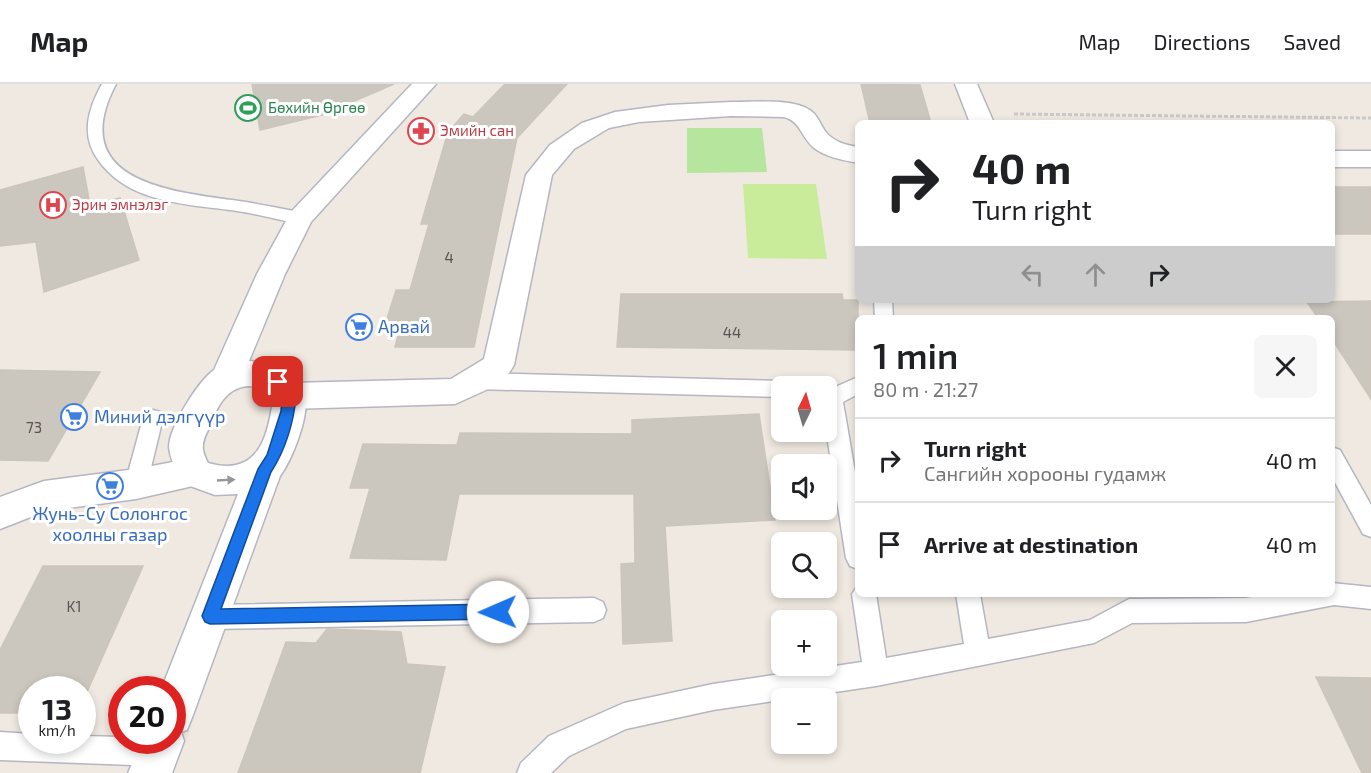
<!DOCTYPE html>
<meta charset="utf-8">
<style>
:root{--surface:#fff;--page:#f6f6f6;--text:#202124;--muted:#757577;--line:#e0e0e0}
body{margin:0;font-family:"Exo 2",sans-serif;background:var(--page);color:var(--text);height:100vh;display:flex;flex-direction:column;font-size:22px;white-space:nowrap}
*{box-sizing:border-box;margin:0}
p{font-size:20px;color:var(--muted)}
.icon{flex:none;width:33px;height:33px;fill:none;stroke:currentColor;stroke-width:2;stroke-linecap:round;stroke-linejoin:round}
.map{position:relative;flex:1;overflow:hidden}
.side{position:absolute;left:855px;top:231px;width:480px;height:282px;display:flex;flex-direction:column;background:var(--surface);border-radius:9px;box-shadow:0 3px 9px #0003}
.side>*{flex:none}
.guide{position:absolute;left:855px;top:36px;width:480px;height:183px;border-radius:9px;box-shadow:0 3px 9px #0003;background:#fff;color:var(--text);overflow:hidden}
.needle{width:39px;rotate:5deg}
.fabs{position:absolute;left:771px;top:292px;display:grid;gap:12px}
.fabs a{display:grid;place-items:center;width:66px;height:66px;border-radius:9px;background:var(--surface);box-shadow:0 3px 9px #0003;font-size:30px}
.speed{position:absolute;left:18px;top:592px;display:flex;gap:12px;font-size:30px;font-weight:700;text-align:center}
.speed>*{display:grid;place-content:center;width:78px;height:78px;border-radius:50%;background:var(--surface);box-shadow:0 3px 9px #0003;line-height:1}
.speed small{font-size:15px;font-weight:400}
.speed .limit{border:9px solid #d22;background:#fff;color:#111}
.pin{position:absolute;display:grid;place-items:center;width:51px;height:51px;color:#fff;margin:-26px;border-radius:12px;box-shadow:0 3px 9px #0006}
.me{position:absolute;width:66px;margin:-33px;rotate:269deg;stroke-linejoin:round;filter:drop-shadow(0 0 4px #0008)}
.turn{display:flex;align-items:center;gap:21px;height:126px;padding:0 18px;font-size:27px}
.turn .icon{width:78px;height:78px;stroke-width:2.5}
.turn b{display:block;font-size:42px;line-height:51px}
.lanes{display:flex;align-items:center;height:57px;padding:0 18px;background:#0003;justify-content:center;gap:30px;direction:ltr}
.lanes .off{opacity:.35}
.round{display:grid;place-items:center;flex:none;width:63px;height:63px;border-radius:9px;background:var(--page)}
.head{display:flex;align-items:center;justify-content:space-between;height:102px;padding:0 18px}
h1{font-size:36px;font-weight:600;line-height:45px}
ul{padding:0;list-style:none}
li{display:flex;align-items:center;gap:18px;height:84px;padding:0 18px;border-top:2px solid var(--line)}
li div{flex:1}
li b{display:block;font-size:22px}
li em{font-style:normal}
header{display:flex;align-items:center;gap:36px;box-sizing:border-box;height:84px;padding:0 30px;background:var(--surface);border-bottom:2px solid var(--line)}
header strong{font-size:28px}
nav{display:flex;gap:33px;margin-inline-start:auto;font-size:21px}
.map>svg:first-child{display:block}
.green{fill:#b6e59e}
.pitch{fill:#c9ec9a}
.building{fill:#cbc7bf;stroke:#cbc5ba;stroke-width:1.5}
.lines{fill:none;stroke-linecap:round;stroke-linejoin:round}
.service-casing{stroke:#b4b7c1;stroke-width:3}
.minor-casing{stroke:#b4b7c1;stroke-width:3}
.tertiary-casing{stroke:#b4b7c1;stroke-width:3}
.path{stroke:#c9c9c9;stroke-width:3;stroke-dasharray:4 2;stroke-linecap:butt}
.service{fill:#fff;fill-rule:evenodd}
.minor{fill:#fff;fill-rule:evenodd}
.tertiary{fill:#fff;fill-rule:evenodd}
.oneway{fill:#969696}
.route{fill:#1a73e8;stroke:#114b97;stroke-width:1.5}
.labels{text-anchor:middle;stroke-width:6;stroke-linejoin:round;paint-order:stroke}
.far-leisure-label{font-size:15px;fill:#27864d;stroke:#fff;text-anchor:start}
.far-health-label{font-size:15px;fill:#be3a42;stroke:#fff;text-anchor:start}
.number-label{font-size:15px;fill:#555452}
.shop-label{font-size:18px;fill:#366cbe;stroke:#fff;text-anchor:start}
</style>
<header>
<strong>Map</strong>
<nav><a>Map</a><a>Directions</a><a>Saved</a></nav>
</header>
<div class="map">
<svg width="1371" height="689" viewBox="0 0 1371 689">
<rect width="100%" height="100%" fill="#efe9e1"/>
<path class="green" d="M 687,44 L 762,44 L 767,88 L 687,89 Z"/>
<path class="pitch" d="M 743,100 L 816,100 L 827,175 L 748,174 Z"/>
<path class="building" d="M 252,0 L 394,0 L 322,31 L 260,46 Z
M 505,0 L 567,0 L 517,54 L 474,263 L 395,263 L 402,238 L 386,238 L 396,206 L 410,206 L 429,140 L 421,140 L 448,48 L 464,30 L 473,33 Z
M 861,0 L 920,1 L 931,39 L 870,39 Z
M 83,83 L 90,121 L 120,114 L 139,176 L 44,208 L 36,158 L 0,162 L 0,106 Z
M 1332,103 L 1371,103 L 1371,150 L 1332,150 Z
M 621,210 L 842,210 L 843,216 L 858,216 L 858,266 L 617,263 Z
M 1371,217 L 1371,315 L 1332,255 L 1332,234 L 1318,234 L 1307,218 Z
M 0,286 L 100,288 L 48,377 L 0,376 Z
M 759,330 L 775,436 L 665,442 L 672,557 L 623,560 L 621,480 L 635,479 L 634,410 L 459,410 L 446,476 L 350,474 L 370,404 L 350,404 L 363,360 L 457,361 L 460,349 L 632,350 L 632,336 Z
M 43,482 L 143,482 L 82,619 L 82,606 L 32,606 L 32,629 L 0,629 L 0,566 Z
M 327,545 L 401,548 L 407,580 L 445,583 L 420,689 L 238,689 L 286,558 L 316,559 Z
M 1316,593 L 1371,594 L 1371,689 L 1362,689 Z"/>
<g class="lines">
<defs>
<path id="service" d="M 102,0 L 116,0 C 66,95 165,107 232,116 C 255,119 277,124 300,128 L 306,130 L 308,134 L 306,138 L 300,140 C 279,136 258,130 237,127 C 189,120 130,120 99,77 C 80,52 88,25 102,0 Z
M 874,216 L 892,216 L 893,234 L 875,234 Z
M 475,289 L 782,297 L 789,299 L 791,303 L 782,303 L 782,313 L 475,305 L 468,303 L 465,297 L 468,291 Z
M 858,293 L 858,310 L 843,318 L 858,406 L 858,485 L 850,482 L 846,474 L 826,345 L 826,303 L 823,303 L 833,304 Z
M 153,326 L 160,328 L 163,334 L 147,400 L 144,407 L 136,409 L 128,407 L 125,400 L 143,334 L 146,328 Z
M 1332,363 L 1340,366 L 1371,421 L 1371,453 L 1363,450 L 1332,393 Z
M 1332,499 L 1371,503 L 1371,525 L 1334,521 L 1246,538 L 1132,539 L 1094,559 L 876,602 L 713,626 L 626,645 L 569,672 L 551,689 L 517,689 L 521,679 L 549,652 L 624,619 L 713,600 L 862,578 L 852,510 L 858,501 L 858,510 L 876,510 L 886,574 L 964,560 L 956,510 L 980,510 L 988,555 L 1090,536 L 1129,515 L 1246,514 L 1270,510 L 1332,510 Z
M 594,514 L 603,518 L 606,526 L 603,534 L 594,538 L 210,545 L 201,541 L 198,533 L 201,525 L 210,521 Z
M 0,648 L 32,650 L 32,657 L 82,657 L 82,652 L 122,653 L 122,657 L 165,657 L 169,658 L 173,668 L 169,678 L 159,682 L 0,676 Z"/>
<path id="minor" d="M 955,0 L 977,0 L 994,39 L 970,39 Z
M 731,18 C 752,18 795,14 811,27 C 818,32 820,40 825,47 C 833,58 846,61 858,63 L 858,79 C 843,76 825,73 813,63 C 801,52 800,37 784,33 L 731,32 L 639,38 L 609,44 L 574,65 L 552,91 L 514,281 L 509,289 L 486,306 L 455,320 L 289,325 L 278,321 L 273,312 L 278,303 L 289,299 L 451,295 L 484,275 L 526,91 L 550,61 L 582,39 L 615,28 L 668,21 Z
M 1332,67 L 1371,67 L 1371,83 L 1332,83 Z
M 194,374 L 206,379 L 211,389 L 206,399 L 136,415 L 46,427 L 0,445 L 0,413 L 44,397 L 136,385 Z"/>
<path id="tertiary" d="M 412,0 L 436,0 L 311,138 L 285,190 L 249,277 C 269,278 301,289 305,313 C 309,333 292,376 280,392 L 193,631 L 187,646 L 181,648 L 184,657 L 172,689 L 128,689 L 142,657 L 172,657 L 172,606 L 161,606 L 238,410 L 215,411 L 182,399 C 177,389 170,375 169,363 C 169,344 198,297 214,286 L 257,190 L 291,128 ZM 248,302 L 260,303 L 273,315 C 268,355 257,393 208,379 C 206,375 203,369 203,365 C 202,358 205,352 208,346 C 216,326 224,304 248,302 Z"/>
</defs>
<use href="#service" class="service-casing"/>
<use href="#minor" class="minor-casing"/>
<use href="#tertiary" class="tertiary-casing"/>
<path class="path" d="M 1014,30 L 1371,34"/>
<use href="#service" class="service"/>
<use href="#minor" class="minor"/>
<use href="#tertiary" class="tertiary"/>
</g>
<defs><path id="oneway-solid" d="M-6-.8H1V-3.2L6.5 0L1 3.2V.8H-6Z" transform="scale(1.5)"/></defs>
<use class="oneway" href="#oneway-solid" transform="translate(226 396) rotate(-3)"/>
<path class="route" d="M 278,293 L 282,295 L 296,312 C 294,338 285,367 271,388 L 221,525 L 498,520 L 504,522 L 506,528 L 504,533 L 498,535 L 210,540 L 205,538 L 202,532 L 258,385 L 267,371 L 281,327 L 282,314 L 271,298 Z"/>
<defs>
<symbol id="stadium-ring" viewBox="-11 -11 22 22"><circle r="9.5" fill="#fff" stroke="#2e9e5b" stroke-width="1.5"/><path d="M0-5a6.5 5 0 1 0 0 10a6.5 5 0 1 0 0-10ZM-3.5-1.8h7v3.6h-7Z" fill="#2e9e5b"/></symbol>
<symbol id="pharmacy-ring" viewBox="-11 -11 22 22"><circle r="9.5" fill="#fff" stroke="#e0444e" stroke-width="1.5"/><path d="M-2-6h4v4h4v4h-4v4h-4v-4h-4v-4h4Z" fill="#e0444e"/></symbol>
<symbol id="hospital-ring" viewBox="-11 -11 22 22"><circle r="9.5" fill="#fff" stroke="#e0444e" stroke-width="1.5"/><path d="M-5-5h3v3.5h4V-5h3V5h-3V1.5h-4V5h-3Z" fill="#e0444e"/></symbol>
<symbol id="supermarket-ring" viewBox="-11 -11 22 22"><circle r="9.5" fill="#fff" stroke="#3f7fe0" stroke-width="1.5"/><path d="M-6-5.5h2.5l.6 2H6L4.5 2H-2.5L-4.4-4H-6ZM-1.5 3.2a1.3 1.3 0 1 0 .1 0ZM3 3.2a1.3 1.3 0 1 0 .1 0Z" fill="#3f7fe0"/></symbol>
</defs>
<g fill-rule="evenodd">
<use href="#stadium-ring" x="233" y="9" width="30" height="30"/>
<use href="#pharmacy-ring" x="406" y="32" width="30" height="30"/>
<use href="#hospital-ring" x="38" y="106" width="30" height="30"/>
<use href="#supermarket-ring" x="344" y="228" width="30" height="30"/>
<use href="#supermarket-ring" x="59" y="318" width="30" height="30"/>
<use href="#supermarket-ring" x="95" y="387" width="30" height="30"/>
</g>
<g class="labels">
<g class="far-leisure-label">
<text x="268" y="29">Бөхийн Өргөө</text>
</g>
<g class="far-health-label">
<text x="440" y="52">Эмийн сан</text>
<text x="72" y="126">Эрин эмнэлэг</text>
</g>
<g class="number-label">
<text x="449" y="179">4</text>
<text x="732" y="254">44</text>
<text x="34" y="349">73</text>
<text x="74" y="528">K1</text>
</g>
<g class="shop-label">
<text x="378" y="249">Арвай</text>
<text x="94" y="339">Миний дэлгүүр</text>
<text x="110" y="436" text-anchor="middle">Жунь-Су Солонгос<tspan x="110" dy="21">хоолны газар</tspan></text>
</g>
</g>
</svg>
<div class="fabs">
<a><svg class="needle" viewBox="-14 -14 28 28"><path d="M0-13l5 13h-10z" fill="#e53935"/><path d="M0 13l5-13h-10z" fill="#757577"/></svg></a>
<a><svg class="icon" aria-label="sound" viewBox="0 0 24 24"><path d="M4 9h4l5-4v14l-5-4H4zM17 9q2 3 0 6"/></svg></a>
<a><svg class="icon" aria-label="search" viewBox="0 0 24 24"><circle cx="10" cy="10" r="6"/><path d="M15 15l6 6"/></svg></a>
<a>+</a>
<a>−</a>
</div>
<div class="speed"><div>13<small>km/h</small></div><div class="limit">20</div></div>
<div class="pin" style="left:278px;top:298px;background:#d93025"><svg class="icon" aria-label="arrive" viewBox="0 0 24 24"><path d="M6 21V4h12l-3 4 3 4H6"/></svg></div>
<svg class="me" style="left:498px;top:528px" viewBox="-20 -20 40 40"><circle r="19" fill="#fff"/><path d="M0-13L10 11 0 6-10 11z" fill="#1a73e8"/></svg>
<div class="guide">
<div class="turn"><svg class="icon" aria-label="right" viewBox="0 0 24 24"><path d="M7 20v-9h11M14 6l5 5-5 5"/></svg><div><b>40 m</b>Turn right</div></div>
<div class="lanes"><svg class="icon off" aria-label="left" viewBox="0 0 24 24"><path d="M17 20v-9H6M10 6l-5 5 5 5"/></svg><svg class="icon off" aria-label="ahead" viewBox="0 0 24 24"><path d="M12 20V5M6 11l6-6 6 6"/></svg><svg class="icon" aria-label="right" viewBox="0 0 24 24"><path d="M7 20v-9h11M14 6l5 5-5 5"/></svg></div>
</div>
<section class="side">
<div class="head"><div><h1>1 min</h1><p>80 m · 21:27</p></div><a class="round"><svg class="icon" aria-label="close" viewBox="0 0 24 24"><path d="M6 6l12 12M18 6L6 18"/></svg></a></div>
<ul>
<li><svg class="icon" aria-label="right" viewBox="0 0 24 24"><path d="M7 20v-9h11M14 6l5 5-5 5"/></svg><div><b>Turn right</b><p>Сангийн хорооны гудамж</p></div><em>40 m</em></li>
<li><svg class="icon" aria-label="arrive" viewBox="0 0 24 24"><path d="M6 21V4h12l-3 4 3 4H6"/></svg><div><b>Arrive at destination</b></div><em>40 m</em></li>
</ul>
</section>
</div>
